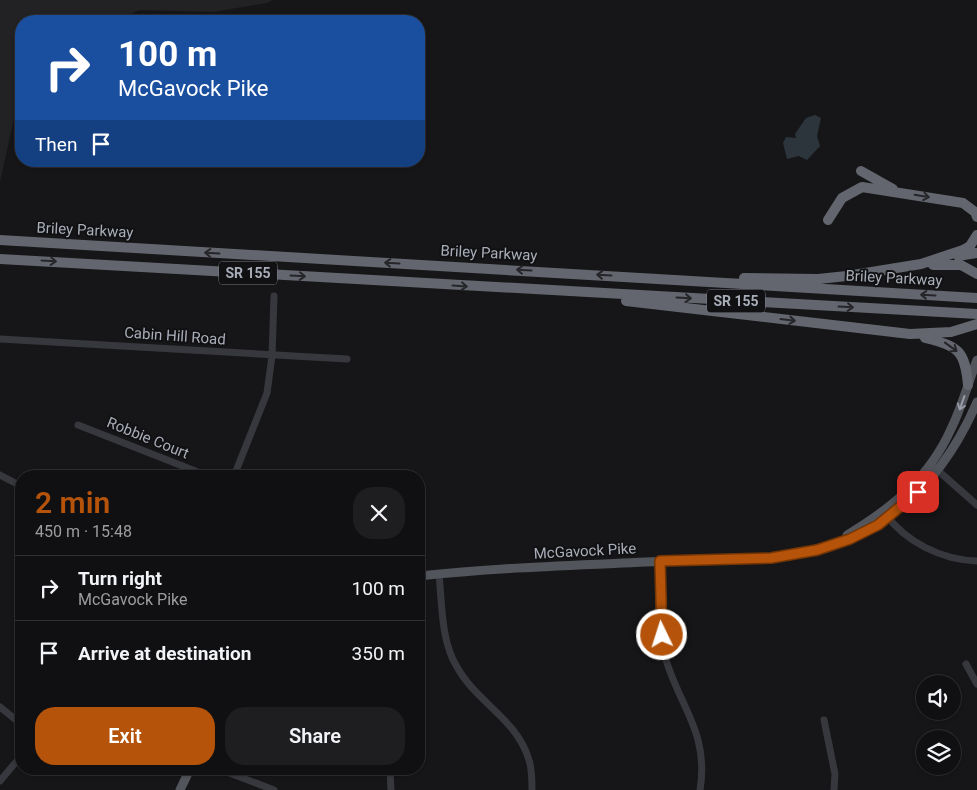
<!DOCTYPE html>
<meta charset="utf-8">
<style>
:root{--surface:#101012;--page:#1e1e20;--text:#f1f3f6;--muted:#9c9d9f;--line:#303032;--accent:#b45309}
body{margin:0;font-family:Roboto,sans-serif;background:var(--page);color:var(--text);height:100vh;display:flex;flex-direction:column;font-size:19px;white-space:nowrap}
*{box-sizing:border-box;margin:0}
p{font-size:16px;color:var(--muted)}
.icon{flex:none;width:28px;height:28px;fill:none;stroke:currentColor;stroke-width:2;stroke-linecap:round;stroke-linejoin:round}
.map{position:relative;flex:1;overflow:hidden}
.details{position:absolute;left:15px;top:470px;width:410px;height:305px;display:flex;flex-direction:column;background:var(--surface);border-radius:20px;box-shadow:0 1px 4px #0004,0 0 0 1px var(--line)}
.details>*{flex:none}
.guide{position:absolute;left:15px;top:15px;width:410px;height:152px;border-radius:20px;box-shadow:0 1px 4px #0004,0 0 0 1px var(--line);background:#1a4fa0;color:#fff;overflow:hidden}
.tools{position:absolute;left:916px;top:675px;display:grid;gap:10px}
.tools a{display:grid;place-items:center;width:45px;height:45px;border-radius:50%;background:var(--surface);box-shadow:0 1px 4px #0004,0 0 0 1px var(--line);font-size:25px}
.pin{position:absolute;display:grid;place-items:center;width:42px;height:42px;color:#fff;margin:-21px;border-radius:10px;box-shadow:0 2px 8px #0006}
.me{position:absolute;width:55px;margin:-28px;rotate:356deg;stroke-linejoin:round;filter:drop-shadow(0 0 4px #0008)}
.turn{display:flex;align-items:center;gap:18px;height:105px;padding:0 20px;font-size:22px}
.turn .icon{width:65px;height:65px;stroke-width:2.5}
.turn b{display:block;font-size:35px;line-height:42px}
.then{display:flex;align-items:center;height:48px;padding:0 20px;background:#0003;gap:10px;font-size:19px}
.round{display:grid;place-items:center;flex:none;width:52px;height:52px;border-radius:20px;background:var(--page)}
.overview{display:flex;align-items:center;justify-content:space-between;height:85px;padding:0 20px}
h1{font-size:30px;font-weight:600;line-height:38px;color:var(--accent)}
.button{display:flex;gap:10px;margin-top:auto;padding:10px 20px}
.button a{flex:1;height:58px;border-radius:20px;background:var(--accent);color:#fff;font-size:20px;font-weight:600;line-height:58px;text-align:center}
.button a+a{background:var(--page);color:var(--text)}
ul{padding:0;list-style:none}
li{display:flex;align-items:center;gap:15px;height:65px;padding:0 20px;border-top:1px solid var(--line)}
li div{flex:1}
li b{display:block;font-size:19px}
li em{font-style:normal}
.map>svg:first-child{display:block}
.built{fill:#222225}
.water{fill:#2c353c}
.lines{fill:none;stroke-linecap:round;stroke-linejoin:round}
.minor{stroke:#37383d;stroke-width:7}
.major{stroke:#53555c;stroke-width:9}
.highway{stroke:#63666e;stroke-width:10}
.oneway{stroke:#26262a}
.oneway2{stroke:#979ba6}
.route-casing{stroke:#753606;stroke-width:12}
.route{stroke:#b45309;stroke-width:9}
.labels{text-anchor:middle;stroke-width:4;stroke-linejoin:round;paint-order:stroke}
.shield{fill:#111113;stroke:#7b7e86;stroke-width:1}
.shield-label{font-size:14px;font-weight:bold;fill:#a8adb8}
.street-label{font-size:15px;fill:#a8adb8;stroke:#111113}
</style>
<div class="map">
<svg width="977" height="790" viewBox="0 0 977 790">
<rect width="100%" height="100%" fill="#161618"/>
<path class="built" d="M 0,0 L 273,0 L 267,3 L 213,12 L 139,10 L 117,21 L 21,21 L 21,102 L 16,109 L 0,182 Z"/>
<path class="water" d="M 815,115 L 821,118 L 817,136 L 820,146 L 807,160 L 799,156 L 787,159 L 783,143 L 786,137 L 796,138 L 795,134 L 806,118 Z"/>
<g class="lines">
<path class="minor" d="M 0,339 L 347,359
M 78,425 L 208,476
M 935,468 L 977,505
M 0,475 L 21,486
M 234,476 L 267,393 L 272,356 L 274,296
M 885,513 C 905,542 942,560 977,561
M 660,561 C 658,588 657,622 663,649 C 675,702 710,729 700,790
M 439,574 C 442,604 441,641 457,667 C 477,703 517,719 529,760 C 532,769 532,780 532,790
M 966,664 L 977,684
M 0,707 L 21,724
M 824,720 L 835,774 L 834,790
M 219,769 L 274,790
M 390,769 L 391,790
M 0,781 L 21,756"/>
<path class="major" d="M 847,535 C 892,508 929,478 951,429 C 962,407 968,383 977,360
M 419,576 C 502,567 585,565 669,561 C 703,559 737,560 771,558 C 783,558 796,554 808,551 C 891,533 944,479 977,402
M 180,790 L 190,769"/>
<path class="highway" d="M 861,171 L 893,189
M 828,220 L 842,198 L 862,187 L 963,203 L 975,212 L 977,217
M 0,240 L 977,298
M 958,256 L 977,253
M 0,259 L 977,314
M 933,265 L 961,265 L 977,274
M 744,278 L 818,279 L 847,276 L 921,264 L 963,250 L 970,246 L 977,235
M 626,301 L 910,334 L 951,332 L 977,324
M 925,338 C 958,346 965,350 968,385"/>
</g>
<defs><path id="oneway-shaft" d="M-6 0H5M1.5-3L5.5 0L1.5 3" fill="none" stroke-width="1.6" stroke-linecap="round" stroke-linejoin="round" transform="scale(1.25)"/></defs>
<g class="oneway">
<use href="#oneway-shaft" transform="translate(922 196) rotate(10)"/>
<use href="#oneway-shaft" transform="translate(212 253) rotate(-177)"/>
<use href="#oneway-shaft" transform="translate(49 261) rotate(3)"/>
<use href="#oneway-shaft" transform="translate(392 263) rotate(-177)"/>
<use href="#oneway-shaft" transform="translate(524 270) rotate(-177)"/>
<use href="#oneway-shaft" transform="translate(604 275) rotate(-177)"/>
<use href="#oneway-shaft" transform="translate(298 276) rotate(3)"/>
<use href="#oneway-shaft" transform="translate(460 286) rotate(4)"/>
<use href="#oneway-shaft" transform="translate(928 295) rotate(-177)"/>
<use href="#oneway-shaft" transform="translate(684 298) rotate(3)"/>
<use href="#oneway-shaft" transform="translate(846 307) rotate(3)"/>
<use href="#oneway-shaft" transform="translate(788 320) rotate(7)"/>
<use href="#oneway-shaft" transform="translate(951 347) rotate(36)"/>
</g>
<use class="oneway2" href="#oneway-shaft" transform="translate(962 403) rotate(109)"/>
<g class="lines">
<defs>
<path id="route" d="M 662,635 L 660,561 L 771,558 L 817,550 L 850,539 L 878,525 L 918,492"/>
</defs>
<use href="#route" class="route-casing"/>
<use href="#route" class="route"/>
</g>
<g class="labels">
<g class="shield">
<rect x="219" y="261.5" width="58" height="23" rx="4"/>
<rect x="707" y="289.5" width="58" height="23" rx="4"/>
</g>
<g class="shield-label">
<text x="248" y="278">SR 155</text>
<text x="736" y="306">SR 155</text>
</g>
<g class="street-label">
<text transform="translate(85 230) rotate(3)" y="5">Briley Parkway</text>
<text transform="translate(489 253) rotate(3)" y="5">Briley Parkway</text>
<text transform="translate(894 278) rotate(3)" y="5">Briley Parkway</text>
<text transform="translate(175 336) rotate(4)" y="5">Cabin Hill Road</text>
<text transform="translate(148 438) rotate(22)" y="5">Robbie Court</text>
<text transform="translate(585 551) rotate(-3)" y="5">McGavock Pike</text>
</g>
</g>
</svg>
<div class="tools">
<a><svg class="icon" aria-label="sound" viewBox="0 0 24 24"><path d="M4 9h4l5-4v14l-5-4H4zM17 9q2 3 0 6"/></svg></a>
<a><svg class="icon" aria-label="layers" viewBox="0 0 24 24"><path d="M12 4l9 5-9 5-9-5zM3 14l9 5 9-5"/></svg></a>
</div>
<div class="pin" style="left:918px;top:492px;background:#d93025"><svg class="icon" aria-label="arrive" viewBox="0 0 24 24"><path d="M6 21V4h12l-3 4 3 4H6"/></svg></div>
<svg class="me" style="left:662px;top:635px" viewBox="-20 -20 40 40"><circle r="17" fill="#b45309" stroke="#fff" stroke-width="3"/><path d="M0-11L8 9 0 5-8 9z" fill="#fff"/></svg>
<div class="guide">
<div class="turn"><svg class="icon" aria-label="right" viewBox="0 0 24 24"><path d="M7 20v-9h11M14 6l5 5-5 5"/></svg><div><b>100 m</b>McGavock Pike</div></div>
<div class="then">Then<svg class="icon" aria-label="arrive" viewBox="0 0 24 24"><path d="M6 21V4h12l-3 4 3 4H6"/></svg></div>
</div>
<section class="details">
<div class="overview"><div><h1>2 min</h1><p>450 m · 15:48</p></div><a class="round"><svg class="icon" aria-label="close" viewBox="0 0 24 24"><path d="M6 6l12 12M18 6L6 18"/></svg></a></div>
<ul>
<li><svg class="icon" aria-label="right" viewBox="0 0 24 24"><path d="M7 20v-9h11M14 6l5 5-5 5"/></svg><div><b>Turn right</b><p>McGavock Pike</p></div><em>100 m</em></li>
<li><svg class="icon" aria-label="arrive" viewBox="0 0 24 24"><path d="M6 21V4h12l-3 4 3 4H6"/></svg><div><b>Arrive at destination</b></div><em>350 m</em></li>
</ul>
<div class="button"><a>Exit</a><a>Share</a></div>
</section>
</div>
